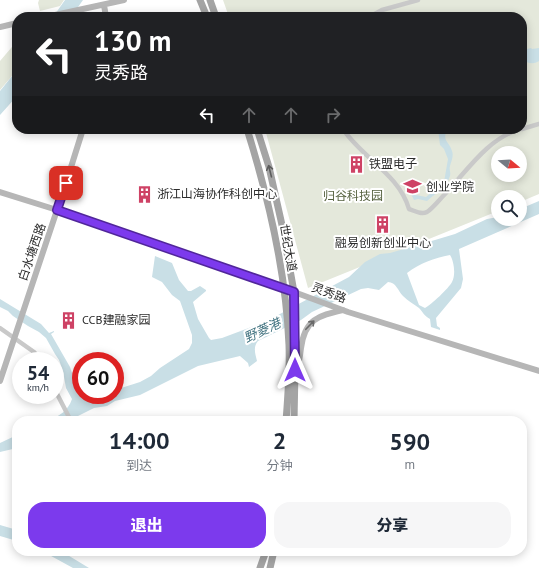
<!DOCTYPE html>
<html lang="zh">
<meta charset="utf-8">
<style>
:root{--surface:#fff;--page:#f6f6f7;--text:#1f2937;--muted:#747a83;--accent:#7c3aed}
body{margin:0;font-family:"PT Sans","Noto Sans SC",sans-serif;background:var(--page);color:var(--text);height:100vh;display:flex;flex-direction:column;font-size:15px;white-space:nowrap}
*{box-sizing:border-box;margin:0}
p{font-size:13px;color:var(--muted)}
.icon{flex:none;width:22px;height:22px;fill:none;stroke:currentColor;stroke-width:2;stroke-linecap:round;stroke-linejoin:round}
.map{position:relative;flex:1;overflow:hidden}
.details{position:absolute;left:12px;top:416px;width:515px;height:140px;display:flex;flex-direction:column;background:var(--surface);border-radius:16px;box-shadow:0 2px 10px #0003}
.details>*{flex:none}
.banner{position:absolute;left:12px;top:12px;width:515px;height:122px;border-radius:16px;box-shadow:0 2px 10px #0003;background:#202124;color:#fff;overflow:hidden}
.needle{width:26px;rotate:108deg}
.buttons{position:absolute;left:491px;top:146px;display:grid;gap:8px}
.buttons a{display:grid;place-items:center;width:36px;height:36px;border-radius:50%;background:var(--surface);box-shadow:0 2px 10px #0003;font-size:20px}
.speed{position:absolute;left:12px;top:352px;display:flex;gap:8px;font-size:20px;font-weight:700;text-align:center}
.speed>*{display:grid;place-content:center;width:52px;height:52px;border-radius:50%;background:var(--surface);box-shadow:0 2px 10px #0003;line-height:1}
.speed small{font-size:10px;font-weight:400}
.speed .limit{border:6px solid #d22;background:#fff;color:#111}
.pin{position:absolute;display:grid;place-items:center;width:34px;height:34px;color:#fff;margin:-17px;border-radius:8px;box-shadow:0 2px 6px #0006}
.me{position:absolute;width:44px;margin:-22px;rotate:0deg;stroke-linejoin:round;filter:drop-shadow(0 0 3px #0008)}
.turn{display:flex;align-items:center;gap:14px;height:84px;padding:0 16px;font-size:18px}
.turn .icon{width:52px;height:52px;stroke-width:2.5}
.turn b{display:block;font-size:28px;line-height:34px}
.lanes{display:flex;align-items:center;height:38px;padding:0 16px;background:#0003;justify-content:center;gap:20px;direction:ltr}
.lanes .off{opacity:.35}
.eta{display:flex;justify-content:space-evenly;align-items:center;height:68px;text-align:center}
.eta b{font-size:24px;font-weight:800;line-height:28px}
.cta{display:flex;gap:8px;margin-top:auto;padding:8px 16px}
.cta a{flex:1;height:46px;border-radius:16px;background:var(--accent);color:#fff;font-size:16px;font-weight:800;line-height:46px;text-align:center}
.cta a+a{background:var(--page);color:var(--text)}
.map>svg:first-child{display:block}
.green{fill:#e4e8db;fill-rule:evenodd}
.water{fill:#c9dfe6;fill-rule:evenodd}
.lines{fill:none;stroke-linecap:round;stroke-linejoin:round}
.street{stroke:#c9c9c9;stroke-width:4.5}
.secondary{stroke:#b6b6b6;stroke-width:6}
.primary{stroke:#a4a4a4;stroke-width:7}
.oneway{stroke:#5c5c5c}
.oneway2{stroke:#6a6a6a}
.route-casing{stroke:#51269a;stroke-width:10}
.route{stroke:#7c3aed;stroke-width:7}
.labels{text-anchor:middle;stroke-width:4;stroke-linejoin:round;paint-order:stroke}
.poi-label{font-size:12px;fill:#2c2c2c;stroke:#fff;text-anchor:start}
.park-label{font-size:12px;fill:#55613f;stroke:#fff}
.street-label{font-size:12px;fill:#2c2c2c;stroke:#fff}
.water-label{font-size:13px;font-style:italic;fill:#457683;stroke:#fff}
</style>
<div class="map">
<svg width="539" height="568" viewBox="0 0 539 568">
<rect width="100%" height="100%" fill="#fff"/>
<path class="green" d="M 39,0 L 64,0 L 60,6 L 40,11 L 38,3 Z
M 223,0 L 539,0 L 539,194 L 520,202 L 520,197 L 498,197 L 498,211 L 308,288 L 265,129 L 522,129 L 522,17 L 229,17 ZM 498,153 L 520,153 L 520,175 L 498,175 Z
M 17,41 L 17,70 L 0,90 L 0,61 Z"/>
<path class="water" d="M 65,0 L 83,0 L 71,17 L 53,17 Z
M 531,48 L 532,49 L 539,48 L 539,61 C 533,65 528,63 522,60 L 522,49 L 523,50 Z
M 17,70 L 17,96 L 0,115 L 0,91 Z
M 438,129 L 447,129 C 442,142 449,141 452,151 C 454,156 451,162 450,166 C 449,170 451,172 450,176 C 447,186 435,194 427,201 L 418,199 L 414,200 L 411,194 L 426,197 L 444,182 L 448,159 L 444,149 L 440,145 Z
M 539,201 L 539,214 L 459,249 L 463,279 L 461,288 L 436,318 L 437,326 L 440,328 L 440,330 L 431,327 L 430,319 C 424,316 423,312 419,308 C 414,304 408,301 403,296 C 398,291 396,282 388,282 L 379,290 L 368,288 L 361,289 L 312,312 L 301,320 L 258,341 C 253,347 255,353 257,361 L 249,367 L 248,363 L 240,356 L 198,366 L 140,395 L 115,401 L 107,406 L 94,408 L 68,421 L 48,421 C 59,416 68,411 72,399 L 66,388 L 63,371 L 59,360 L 55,354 L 46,338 L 39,332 L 28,326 L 13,316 L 8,311 L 0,307 L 0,299 L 41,324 L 49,333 L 54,331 L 54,332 L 51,334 L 70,367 L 74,379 L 81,389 L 81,395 L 94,396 L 115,395 L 115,390 L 140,382 L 151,376 L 160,368 L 189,349 L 192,343 L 192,335 L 180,301 L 172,295 L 162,282 L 152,277 L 155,256 L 172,263 L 179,280 L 188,291 L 191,291 L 200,286 L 206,290 L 206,291 L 193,302 L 198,319 L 209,338 L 211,340 L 222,338 L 265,322 L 349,277 L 365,262 L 380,254 L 390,253 L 435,240 L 455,234 L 487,219 L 498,217 L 498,219 L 520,219 L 520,209 ZM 450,255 C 454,261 456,275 452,282 C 449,288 431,305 425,308 L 419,305 L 407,273 C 420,263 434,258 450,255 Z
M 17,435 L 17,448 L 0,452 L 0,443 Z
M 0,525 L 17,530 L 17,541 L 0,536 Z
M 42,551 L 61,551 L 89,568 L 73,568 Z"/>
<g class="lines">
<path class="street" d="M 369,17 L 382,10 L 418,0
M 343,129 C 362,158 399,174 409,209 C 415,211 421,215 427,212 C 433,208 439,200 445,194 C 467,171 487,139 520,129
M 522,129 L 539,124
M 0,328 L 34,352 L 41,361
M 55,390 L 71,421"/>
<path class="secondary" d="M 104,5 L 106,17
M 46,17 L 124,0
M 0,27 L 17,23
M 0,192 L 57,210 L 294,292 L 348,312 L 539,371
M 296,372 C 299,364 300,357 301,348 C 305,319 318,316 343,310
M 0,381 L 66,183 L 83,129"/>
<path class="primary" d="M 200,0 L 207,17
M 210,0 L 216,17
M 247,129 C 269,199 286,271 289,345 C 290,370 288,396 286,421
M 257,129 L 269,167 L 282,225 L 294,292 L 295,370 L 294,421
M 260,568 L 266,551
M 270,568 L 274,551"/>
</g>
<defs><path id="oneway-shaft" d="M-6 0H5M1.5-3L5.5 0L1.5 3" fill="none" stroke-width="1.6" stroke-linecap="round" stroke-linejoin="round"/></defs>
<use class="oneway" href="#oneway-shaft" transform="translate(270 171) rotate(-104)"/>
<use class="oneway2" href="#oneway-shaft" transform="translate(310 325) rotate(-46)"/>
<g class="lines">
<defs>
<path id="route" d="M 66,183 L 57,210 L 294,292 L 295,370"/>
</defs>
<use href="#route" class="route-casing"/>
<use href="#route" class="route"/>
</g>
<defs>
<symbol id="building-bare" viewBox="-9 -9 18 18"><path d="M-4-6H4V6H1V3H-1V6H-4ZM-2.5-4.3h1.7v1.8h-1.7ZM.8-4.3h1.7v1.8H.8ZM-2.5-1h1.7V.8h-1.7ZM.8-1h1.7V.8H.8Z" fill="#ce4265" stroke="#fff" stroke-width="2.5" paint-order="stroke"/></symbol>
<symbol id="school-bare" viewBox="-9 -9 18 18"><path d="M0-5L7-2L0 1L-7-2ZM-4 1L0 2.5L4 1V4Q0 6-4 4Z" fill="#ce4265" stroke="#fff" stroke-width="2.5" paint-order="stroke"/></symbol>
</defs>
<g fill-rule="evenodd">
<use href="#building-bare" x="344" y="152" width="25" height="25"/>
<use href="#school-bare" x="400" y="174" width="25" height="25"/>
<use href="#building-bare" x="132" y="182" width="25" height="25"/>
<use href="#building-bare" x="370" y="212" width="25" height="25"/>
<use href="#building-bare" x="56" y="308" width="25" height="25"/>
</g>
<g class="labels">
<g class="poi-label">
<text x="369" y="168">铁盟电子</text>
<text x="426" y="191">创业学院</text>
<text x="157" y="198">浙江山海协作科创中心</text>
<text x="383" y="247" text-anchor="middle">融易创新创业中心</text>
<text x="82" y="324">CCB建融家园</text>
</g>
<g class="park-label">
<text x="353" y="200">归谷科技园</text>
</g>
<g class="street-label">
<text transform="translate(288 248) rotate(80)" y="4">世纪大道</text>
<text transform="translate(32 252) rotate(-71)" y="4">白水塘西路</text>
<text transform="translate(329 293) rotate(20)" y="4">灵秀路</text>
</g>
<g class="water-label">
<text transform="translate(262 330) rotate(-25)" y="5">野菱港</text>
</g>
</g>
</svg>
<div class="buttons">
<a><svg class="needle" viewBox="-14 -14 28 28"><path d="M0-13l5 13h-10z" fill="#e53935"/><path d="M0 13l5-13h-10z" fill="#747a83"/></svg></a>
<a><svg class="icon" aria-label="search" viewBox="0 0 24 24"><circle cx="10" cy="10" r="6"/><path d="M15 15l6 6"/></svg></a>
</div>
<div class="speed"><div>54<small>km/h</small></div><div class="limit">60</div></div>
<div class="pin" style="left:66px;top:183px;background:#d93025"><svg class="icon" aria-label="arrive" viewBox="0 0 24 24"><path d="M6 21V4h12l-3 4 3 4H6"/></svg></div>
<svg class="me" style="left:295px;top:370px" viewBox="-20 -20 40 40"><path d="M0-17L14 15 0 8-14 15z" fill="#7c3aed" stroke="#fff" stroke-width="4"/></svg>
<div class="banner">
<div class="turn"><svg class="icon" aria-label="left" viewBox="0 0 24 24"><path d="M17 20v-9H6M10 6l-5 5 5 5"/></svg><div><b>130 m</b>灵秀路</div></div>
<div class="lanes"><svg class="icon" aria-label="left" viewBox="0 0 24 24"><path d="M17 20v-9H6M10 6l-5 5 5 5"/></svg><svg class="icon off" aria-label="ahead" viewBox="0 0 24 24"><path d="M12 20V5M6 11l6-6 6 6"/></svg><svg class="icon off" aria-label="ahead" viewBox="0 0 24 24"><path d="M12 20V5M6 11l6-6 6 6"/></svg><svg class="icon off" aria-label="right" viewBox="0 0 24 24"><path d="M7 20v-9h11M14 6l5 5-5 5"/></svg></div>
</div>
<section class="details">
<div class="eta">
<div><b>14:00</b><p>到达</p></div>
<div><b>2</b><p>分钟</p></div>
<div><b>590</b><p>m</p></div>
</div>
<div class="cta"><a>退出</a><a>分享</a></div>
</section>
</div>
